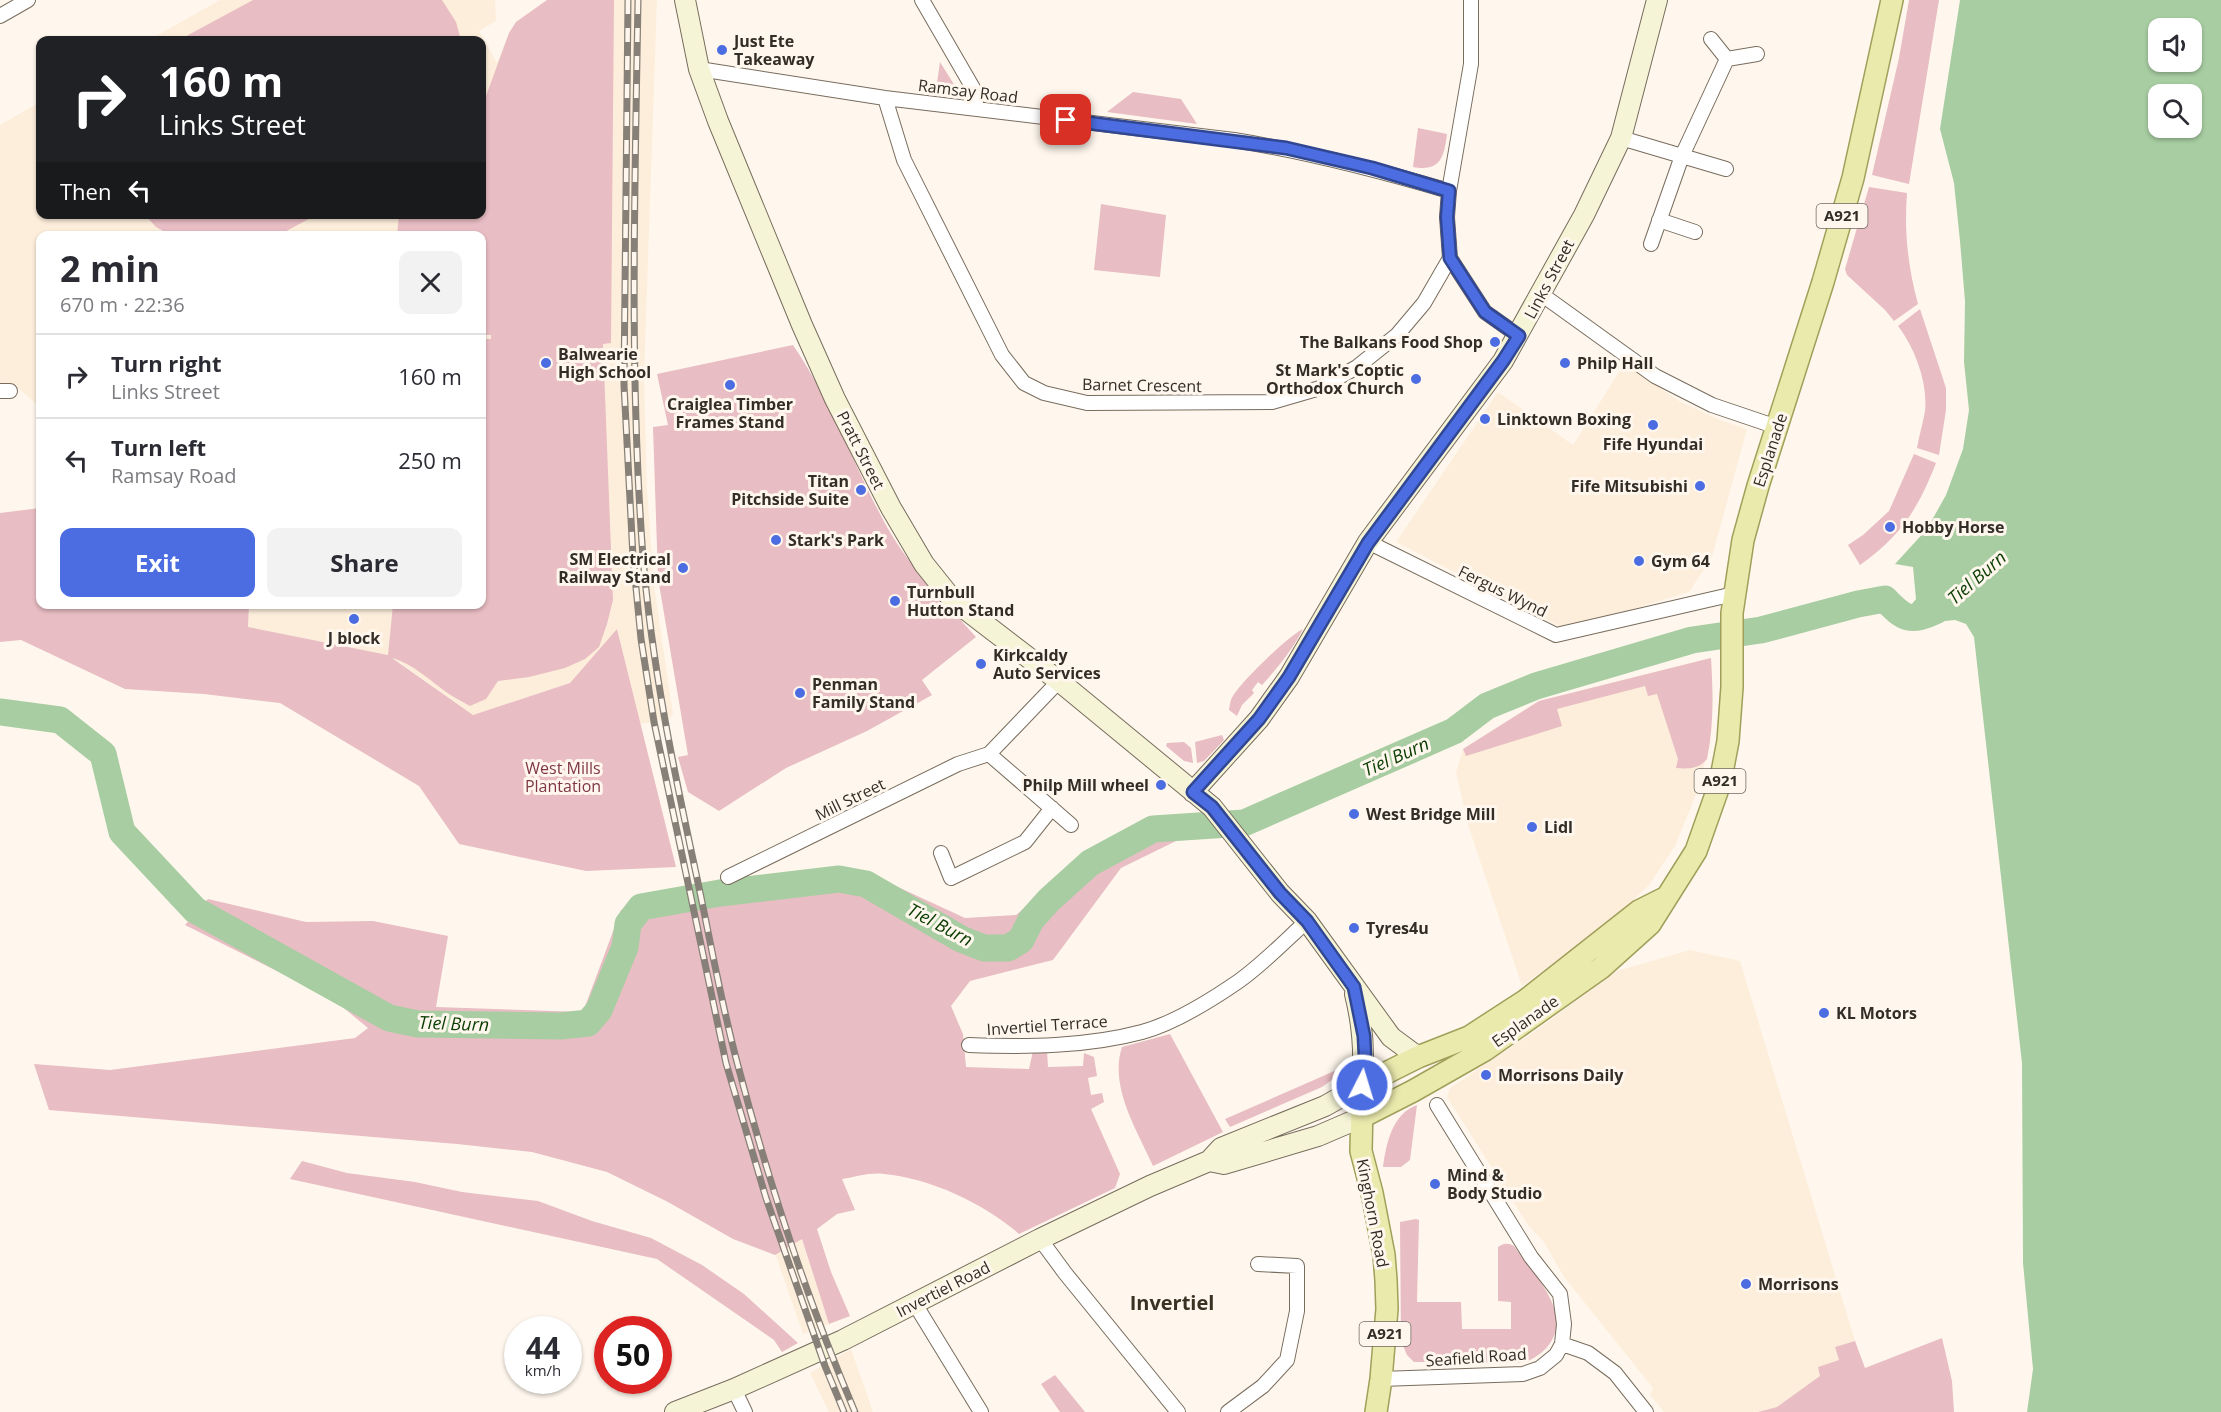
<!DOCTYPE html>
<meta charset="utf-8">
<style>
:root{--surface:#fff;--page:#f2f2f3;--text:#2b2b33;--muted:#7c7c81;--line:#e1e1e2;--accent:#4c6de1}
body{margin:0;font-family:"Open Sans",sans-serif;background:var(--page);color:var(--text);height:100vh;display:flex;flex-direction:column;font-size:22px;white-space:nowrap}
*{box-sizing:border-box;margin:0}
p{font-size:20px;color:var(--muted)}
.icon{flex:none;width:33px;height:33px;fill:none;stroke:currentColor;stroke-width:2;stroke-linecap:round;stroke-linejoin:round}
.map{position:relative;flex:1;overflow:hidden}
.drawer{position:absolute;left:36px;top:231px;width:450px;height:378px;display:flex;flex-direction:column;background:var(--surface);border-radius:12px;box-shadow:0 2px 4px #0004}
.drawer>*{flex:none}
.banner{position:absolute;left:36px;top:36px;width:450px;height:183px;border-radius:12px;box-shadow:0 2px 4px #0004;background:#202124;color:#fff;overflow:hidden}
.controls{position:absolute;left:2148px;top:18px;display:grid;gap:12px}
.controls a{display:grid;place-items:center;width:54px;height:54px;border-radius:12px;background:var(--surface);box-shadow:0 2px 4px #0004;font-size:30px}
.speed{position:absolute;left:504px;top:1316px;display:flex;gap:12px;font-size:30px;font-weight:700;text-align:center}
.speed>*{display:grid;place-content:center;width:78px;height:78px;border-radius:50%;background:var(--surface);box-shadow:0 2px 4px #0004;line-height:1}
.speed small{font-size:15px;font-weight:400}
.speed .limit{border:9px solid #d22;background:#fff;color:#111}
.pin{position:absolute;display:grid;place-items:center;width:51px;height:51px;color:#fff;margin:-26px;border-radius:12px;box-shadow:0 3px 9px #0006}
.me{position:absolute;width:66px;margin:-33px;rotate:5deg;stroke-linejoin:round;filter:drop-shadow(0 0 4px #0008)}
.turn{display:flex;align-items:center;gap:21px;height:126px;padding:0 24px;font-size:27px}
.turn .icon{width:78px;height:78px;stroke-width:2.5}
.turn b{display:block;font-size:42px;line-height:51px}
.then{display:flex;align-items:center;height:57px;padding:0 24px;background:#0003;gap:12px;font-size:22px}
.round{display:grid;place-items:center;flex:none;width:63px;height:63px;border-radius:12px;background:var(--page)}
.head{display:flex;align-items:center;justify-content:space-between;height:102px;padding:0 24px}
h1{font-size:36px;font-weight:700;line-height:45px}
.cta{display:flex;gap:12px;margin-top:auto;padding:12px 24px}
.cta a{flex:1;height:69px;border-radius:12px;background:var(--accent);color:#fff;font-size:24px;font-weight:700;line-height:69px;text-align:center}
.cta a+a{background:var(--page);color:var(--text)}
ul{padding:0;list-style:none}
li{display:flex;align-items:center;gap:18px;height:84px;padding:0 24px;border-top:2px solid var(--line)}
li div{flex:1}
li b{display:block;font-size:22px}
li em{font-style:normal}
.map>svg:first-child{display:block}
.built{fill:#fdeedb}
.green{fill:#e8bdc3}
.water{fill:#a8cda2;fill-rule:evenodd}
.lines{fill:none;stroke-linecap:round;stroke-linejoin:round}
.river{stroke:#a8cda2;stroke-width:27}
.street-casing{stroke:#786c5d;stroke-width:16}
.secondary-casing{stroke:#786c5d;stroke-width:22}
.primary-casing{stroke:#a19f5a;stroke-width:24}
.street{stroke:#fff;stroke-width:14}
.secondary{stroke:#f5f4d6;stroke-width:20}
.primary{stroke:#ebeaad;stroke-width:21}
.rail-casing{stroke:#868078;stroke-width:7}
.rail{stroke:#fff7ed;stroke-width:4.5;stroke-dasharray:14;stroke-linecap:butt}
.route-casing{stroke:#314792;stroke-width:15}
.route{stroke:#4c6de1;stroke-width:10}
.poi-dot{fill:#4c6de1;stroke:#fff7ed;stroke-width:2}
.labels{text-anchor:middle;stroke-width:6;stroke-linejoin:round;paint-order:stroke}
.shield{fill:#fff7ed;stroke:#706a62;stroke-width:1.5}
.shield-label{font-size:15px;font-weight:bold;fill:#322d26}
.poi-label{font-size:16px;font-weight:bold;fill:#322d26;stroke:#fff7ed;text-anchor:start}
.street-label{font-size:16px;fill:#322d26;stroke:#fff7ed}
.park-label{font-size:16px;fill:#7f3747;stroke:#fff7ed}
.water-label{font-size:18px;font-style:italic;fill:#0a3d02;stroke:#fff7ed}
.quarter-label{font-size:20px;font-weight:bold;fill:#3b3123;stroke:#fff7ed}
</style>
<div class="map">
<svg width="2221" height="1412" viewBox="0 0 2221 1412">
<rect width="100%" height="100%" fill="#fff7ed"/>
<path class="built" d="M 220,0 L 495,0 L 496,21 L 479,31 L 497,63 L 509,33 L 516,22 L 547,0 L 657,0 L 644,376 L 647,490 L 654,585 L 673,714 L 669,719 L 640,724 L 617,630 L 570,683 L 473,715 L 389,655 L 248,627 L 249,605 L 482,604 L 482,236 L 40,236 L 40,407 L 13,384 L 0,384 L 0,125 L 40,102 L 40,214 L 482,214 L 482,40 L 149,40 Z
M 1624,364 L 1679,401 L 1720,420 L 1747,429 L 1712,557 L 1689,592 L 1630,610 L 1561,627 L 1396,542 L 1498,392 L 1573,445 Z
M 1711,658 L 1713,698 L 1710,743 L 1697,792 L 1675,846 L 1649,885 L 1613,919 L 1522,986 L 1468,825 L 1456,773 L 1463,749 L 1539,701 Z
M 1690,950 L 1740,961 L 1855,1341 L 1835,1347 L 1839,1360 L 1818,1367 L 1821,1376 L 1777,1407 L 1758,1412 L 1664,1412 L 1650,1395 L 1653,1388 L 1564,1277 L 1544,1242 L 1528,1225 L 1447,1097 L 1450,1088 L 1534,1032 L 1617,971 Z
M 768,1233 L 800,1234 L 829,1324 L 803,1334 Z
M 851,1349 L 873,1412 L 829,1412 L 810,1373 Z"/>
<path class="green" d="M 253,0 L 442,0 L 456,22 L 461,40 L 179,40 Z
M 547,0 L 614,0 L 611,343 L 603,344 L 613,600 L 607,624 L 599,647 L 585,659 L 565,668 L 529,677 L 498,681 L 486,699 L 470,706 C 463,702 455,698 449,694 C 430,681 414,664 392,658 L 473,715 L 570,683 L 617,629 L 676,867 L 586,871 L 459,844 L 419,786 L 280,703 L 204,694 L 125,689 L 21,640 L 0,642 L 0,513 L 40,508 L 40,604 L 249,605 L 248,627 L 388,655 L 393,605 L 482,604 L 482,339 L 491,339 L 491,335 L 482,335 L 482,236 L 397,235 L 399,215 L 482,214 L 482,107 L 509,33 L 516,22 Z
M 1909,0 L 1939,0 L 1909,184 L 1872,175 L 1899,58 Z
M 940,62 L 955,86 L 952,91 L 936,90 Z
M 1133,92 L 1181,99 L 1197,124 L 1107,112 Z
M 1418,128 L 1447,134 C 1444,157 1441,172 1413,167 Z
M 1869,187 L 1907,193 C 1904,232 1908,267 1918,304 L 1894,321 L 1885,310 L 1847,275 L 1845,269 Z
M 1101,204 L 1166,215 L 1160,277 L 1094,270 Z
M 145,215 L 316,215 L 279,235 L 170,235 L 156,227 Z
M 1920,309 L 1946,388 L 1946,410 L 1939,455 L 1917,448 C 1919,436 1923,423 1925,411 C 1928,383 1915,348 1898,326 Z
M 793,345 C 832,402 854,467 887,527 C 910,568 945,602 976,637 L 922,680 L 932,695 L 867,731 L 786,768 L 719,811 L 688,792 L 678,757 L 688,755 L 658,578 L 653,427 L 668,425 L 657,374 Z
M 1914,454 L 1936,463 C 1918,509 1901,536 1860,565 L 1848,545 L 1863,535 L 1889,511 Z
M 1303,629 C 1292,651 1278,667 1262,685 L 1258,682 L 1252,690 L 1254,693 L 1242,705 L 1237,716 L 1229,710 C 1230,705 1230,700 1233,696 C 1242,681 1288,636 1303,629 Z
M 1711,658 C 1713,692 1714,725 1707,759 C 1699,769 1689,769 1676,768 L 1678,759 L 1657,694 L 1648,696 L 1645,686 L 1557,709 L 1562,726 L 1466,756 L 1463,749 L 1539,701 Z
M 1222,735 L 1224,740 L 1204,761 L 1197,763 L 1195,742 Z
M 1184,742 L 1191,748 L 1193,763 L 1184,761 L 1166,746 L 1167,743 Z
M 1179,817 L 1176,841 L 1121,868 L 1053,960 L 970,981 L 951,1006 L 963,1034 L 966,1067 L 1029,1069 L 1033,1051 L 1047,1051 L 1048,1067 L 1083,1066 L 1084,1053 L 1094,1057 L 1097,1076 L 1088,1078 L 1091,1095 L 1102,1093 L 1104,1102 L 1091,1109 L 1120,1174 L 1115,1188 L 1019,1234 C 985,1204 930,1178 884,1174 C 871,1172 855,1177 842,1179 L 855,1210 L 837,1214 L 817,1229 L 831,1272 L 850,1316 L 829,1324 L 802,1239 L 775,1255 L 733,1239 L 668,1202 L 607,1172 L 532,1152 L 457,1144 L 49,1110 L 34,1064 L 110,1070 L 355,1038 L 368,1028 L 333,999 L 185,925 L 208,899 L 306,922 L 373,921 L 448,936 L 436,1007 L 583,1012 L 621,910 L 642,902 L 825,872 L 872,875 L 965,918 L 1016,915 L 1104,843 Z
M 1170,1034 L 1223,1132 L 1153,1166 C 1137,1130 1109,1087 1122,1047 Z
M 1339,1069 L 1340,1074 L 1322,1087 L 1230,1127 L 1225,1119 Z
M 1417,1105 L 1410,1160 L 1401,1167 L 1383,1167 C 1386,1144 1392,1114 1417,1105 Z
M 302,1161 L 347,1173 L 415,1182 L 462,1192 L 538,1201 L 592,1221 L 651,1238 L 702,1265 L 744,1294 L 798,1343 L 782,1352 L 774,1340 L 657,1259 L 290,1179 Z
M 1416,1219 L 1419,1220 L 1417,1302 L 1461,1302 L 1462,1329 L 1511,1329 L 1511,1302 L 1498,1301 L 1498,1247 C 1504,1243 1508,1243 1514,1246 C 1527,1265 1545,1284 1553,1305 C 1564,1332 1548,1355 1522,1363 L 1414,1362 L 1407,1355 L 1401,1341 L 1400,1222 Z
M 1942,1338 L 1952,1381 L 1954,1412 L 1758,1412 L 1777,1407 L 1820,1376 L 1818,1367 L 1839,1360 L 1835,1347 L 1855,1341 L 1865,1368 Z
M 1055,1375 L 1085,1412 L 1060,1412 L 1041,1384 Z"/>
<path class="water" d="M 1960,0 L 2221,0 L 2221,1412 L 2027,1412 L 2033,1369 L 2023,1263 L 2022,1063 L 1974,637 L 1966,624 L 1955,620 L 1904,625 L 1902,616 L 1916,599 L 1913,567 L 1895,564 L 1927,529 L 1946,495 L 1963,449 L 1969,410 L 1964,362 L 1965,301 L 1960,241 L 1954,183 L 1940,129 ZM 2158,28 L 2192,28 L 2192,62 L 2158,62 ZM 2158,94 L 2192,94 L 2192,128 L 2158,128 Z"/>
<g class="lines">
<path class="river" d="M 0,712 L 60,720 L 103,754 L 122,832 L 195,910 L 389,1018 L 418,1024 L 561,1026 L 588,1023 L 599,1010 L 625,947 L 628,924 L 641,907 L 720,893 L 839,879 L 866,884 L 961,939 L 984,948 L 1008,948 L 1021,940 L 1031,920 L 1049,900 L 1090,863 L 1153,829 L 1244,823 L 1454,731 L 1487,706 L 1536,686 L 1692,640 L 1761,630 L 1858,604 L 1885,599 C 1904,619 1910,623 1937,610"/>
<defs>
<path id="street" d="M 922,0 L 973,88 L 977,109
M 0,16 L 28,0
M 1711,39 L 1727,59 L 1757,54
M 699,69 L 885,98 L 1234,140 C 1308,152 1378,170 1449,191 L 1447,217 L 1450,258 L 1485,312 L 1519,336
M 885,98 L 904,160 L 1002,355 L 1024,383 L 1044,393 L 1087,403 L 1272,402 L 1320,388 L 1357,367 L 1397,335 L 1424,303 L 1450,258
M 1621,138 L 1726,169
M 1449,191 L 1471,64 L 1471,0
M 1659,220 L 1695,232
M 1651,244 L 1682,156 L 1727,59
M 1541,294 L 1655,376 L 1712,405 L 1777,427
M 0,391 L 10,391
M 1368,542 L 1556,635 L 1734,594
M 989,754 L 1071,825
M 941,853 L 951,878 L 1025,842 L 1052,808
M 728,877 L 958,764 L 989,754 L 1059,681
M 969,1045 C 1026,1047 1086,1047 1142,1032 C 1175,1023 1210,1001 1239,981 C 1263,964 1285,941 1307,921
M 1040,1239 L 1065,1273 L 1178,1412
M 915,1304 L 981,1412
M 1562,1344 L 1588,1353 L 1615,1373 L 1646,1412
M 1381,1379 L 1523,1374 L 1540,1368 L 1556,1355 L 1562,1344 L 1564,1324 L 1560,1294 L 1531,1257 L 1437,1105
M 734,1389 L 745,1412
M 1228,1412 L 1263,1386 L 1287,1360 L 1297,1311 L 1297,1266 L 1258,1264"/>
<path id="secondary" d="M 685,0 L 699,69 L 718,121 L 802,325 L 835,399 L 891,508 L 924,564 L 952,599 L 1059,681 L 1212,807 L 1280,893 L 1307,921 L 1391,1037 L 1418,1057
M 1193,792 L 1259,719 L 1289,677 L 1368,542 L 1503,361 L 1584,215 L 1621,138 L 1657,0
M 1209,1161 L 1224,1164 L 1318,1136 L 1362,1117
M 675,1412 L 734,1389 L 843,1340 L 1040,1239 L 1150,1186 L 1209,1161 L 1221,1148 L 1325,1106 L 1362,1085 C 1365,1053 1363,1026 1355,994"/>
<path id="primary" d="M 1362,1085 L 1418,1057 L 1469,1037 L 1526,1000 L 1639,911 L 1665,898
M 1362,1104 L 1361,1151 L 1372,1193 L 1384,1255 L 1386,1280 L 1387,1309 L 1381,1379 L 1376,1412
M 1362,1117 L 1413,1091 L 1485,1050 L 1601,968 L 1650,924 L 1696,851 L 1720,783 L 1728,741 L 1732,687 L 1732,613 L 1743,540 L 1758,486 L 1823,282 L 1853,178 L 1892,0"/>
</defs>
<use href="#street" class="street-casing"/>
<use href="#secondary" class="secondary-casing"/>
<use href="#primary" class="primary-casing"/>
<use href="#street" class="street"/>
<use href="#secondary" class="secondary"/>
<use href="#primary" class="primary"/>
<defs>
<path id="rail" d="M 628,0 L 624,385 L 633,557 L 641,639 L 654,722 L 726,1063 L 766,1198 L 825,1366 L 844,1412
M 638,0 C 635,186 629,372 643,557 C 652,667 674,771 697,878 C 710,939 721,1002 737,1062 C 768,1181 807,1299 855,1412"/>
</defs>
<use href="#rail" class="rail-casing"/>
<use href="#rail" class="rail"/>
</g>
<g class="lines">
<defs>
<path id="route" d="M 1066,120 L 1286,148 L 1372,168 L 1449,191 L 1447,217 L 1450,258 L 1485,312 L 1519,336 L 1503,361 L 1368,543 L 1289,677 L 1259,719 L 1193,792 L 1212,807 L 1280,893 L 1307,921 L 1354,987 L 1364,1036 L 1365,1056 L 1362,1085"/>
</defs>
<use href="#route" class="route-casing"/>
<use href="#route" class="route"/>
</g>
<g class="poi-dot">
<circle cx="722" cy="50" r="6"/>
<circle cx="1495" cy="342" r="6"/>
<circle cx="546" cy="363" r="6"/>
<circle cx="1565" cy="363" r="6"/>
<circle cx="1416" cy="379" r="6"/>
<circle cx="730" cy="385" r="6"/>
<circle cx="1485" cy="419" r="6"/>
<circle cx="1653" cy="425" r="6"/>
<circle cx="1700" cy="486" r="6"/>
<circle cx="861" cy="490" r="6"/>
<circle cx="1890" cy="527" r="6"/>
<circle cx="776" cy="540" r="6"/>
<circle cx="1639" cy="561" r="6"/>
<circle cx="683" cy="568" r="6"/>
<circle cx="895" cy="601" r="6"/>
<circle cx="354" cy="619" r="6"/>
<circle cx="981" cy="664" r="6"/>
<circle cx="800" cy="693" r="6"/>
<circle cx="1161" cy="785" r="6"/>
<circle cx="1354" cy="814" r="6"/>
<circle cx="1532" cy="827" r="6"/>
<circle cx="1354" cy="928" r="6"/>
<circle cx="1824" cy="1013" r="6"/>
<circle cx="1486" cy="1075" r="6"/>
<circle cx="1435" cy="1184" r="6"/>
<circle cx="1746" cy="1284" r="6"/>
</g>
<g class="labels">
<g class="shield">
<rect x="1816.5" y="204" width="51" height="24" rx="4.5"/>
<rect x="1694.5" y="769" width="51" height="24" rx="4.5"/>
<rect x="1359.5" y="1322" width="51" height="24" rx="4.5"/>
</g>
<g class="shield-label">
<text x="1842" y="221">A921</text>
<text x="1720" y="786">A921</text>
<text x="1385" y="1339">A921</text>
</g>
<g class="poi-label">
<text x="734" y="47">Just Ete<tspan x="734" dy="18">Takeaway</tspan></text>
<text x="1483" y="348" text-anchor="end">The Balkans Food Shop</text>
<text x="558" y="360">Balwearie<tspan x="558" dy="18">High School</tspan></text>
<text x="1577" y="369">Philp Hall</text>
<text x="1404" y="376" text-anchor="end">St Mark's Coptic<tspan x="1404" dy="18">Orthodox Church</tspan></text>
<text x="730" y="410" text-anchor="middle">Craiglea Timber<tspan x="730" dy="18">Frames Stand</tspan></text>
<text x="1497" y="425">Linktown Boxing</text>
<text x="1653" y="450" text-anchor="middle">Fife Hyundai</text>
<text x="849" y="487" text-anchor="end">Titan<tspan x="849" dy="18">Pitchside Suite</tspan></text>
<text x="1688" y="492" text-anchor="end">Fife Mitsubishi</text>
<text x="1902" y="533">Hobby Horse</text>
<text x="788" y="546">Stark's Park</text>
<text x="671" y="565" text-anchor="end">SM Electrical<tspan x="671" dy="18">Railway Stand</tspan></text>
<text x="1651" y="567">Gym 64</text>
<text x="907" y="598">Turnbull<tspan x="907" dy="18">Hutton Stand</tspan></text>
<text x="354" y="644" text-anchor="middle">J block</text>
<text x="993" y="661">Kirkcaldy<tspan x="993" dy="18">Auto Services</tspan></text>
<text x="812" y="690">Penman<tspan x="812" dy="18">Family Stand</tspan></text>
<text x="1149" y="791" text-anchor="end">Philp Mill wheel</text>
<text x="1366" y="820">West Bridge Mill</text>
<text x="1544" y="833">Lidl</text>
<text x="1366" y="934">Tyres4u</text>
<text x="1836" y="1019">KL Motors</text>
<text x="1498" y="1081">Morrisons Daily</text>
<text x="1447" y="1181">Mind &amp;<tspan x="1447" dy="18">Body Studio</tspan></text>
<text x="1758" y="1290">Morrisons</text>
</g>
<g class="street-label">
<text transform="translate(968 91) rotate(7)" y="6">Ramsay Road</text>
<text transform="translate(1549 279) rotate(-62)" y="6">Links Street</text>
<text transform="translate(1142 385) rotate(1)" y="6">Barnet Crescent</text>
<text transform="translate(861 450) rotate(63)" y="6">Pratt Street</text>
<text transform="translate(1770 450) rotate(-72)" y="6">Esplanade</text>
<text transform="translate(1503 591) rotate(26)" y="6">Fergus Wynd</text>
<text transform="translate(850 799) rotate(-26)" y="6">Mill Street</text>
<text transform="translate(1525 1021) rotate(-35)" y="6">Esplanade</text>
<text transform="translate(1047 1025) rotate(-4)" y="6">Invertiel Terrace</text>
<text transform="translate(1373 1213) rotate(79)" y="6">Kinghorn Road</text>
<text transform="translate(943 1289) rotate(-27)" y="6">Invertiel Road</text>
<text transform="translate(1476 1357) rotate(-4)" y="6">Seafield Road</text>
</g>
<g class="park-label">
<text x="563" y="774">West Mills<tspan x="563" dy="18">Plantation</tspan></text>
</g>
<g class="water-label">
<text transform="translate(1977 578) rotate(-41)" y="6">Tiel Burn</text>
<text transform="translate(1396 757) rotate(-24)" y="6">Tiel Burn</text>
<text transform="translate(940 925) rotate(28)" y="6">Tiel Burn</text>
<text transform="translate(454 1024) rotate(2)" y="6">Tiel Burn</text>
</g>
<g class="quarter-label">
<text x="1172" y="1310">Invertiel</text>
</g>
</g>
</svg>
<div class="controls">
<a><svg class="icon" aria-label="sound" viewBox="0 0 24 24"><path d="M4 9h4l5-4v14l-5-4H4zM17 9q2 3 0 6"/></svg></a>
<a><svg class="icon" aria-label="search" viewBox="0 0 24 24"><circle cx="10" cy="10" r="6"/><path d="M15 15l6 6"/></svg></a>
</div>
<div class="speed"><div>44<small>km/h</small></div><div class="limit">50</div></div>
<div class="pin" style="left:1066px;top:120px;background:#d93025"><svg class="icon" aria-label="arrive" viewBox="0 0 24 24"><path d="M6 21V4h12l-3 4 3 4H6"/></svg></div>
<svg class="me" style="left:1362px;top:1085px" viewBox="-20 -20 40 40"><circle r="17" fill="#4c6de1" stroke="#fff" stroke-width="3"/><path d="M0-11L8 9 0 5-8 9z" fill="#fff"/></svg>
<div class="banner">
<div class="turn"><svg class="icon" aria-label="right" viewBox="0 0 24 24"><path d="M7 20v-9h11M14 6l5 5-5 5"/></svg><div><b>160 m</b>Links Street</div></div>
<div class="then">Then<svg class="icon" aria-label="left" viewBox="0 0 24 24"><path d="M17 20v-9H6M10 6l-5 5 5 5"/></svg></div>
</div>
<section class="drawer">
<div class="head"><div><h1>2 min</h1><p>670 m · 22:36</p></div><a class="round"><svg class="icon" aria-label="close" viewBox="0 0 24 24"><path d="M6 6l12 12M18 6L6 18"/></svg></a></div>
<ul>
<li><svg class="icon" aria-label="right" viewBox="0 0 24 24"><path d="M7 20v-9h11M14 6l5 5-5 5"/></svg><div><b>Turn right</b><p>Links Street</p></div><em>160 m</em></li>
<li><svg class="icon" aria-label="left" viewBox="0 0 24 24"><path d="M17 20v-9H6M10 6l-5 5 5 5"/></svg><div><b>Turn left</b><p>Ramsay Road</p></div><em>250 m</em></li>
</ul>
<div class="cta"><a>Exit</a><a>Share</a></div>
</section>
</div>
